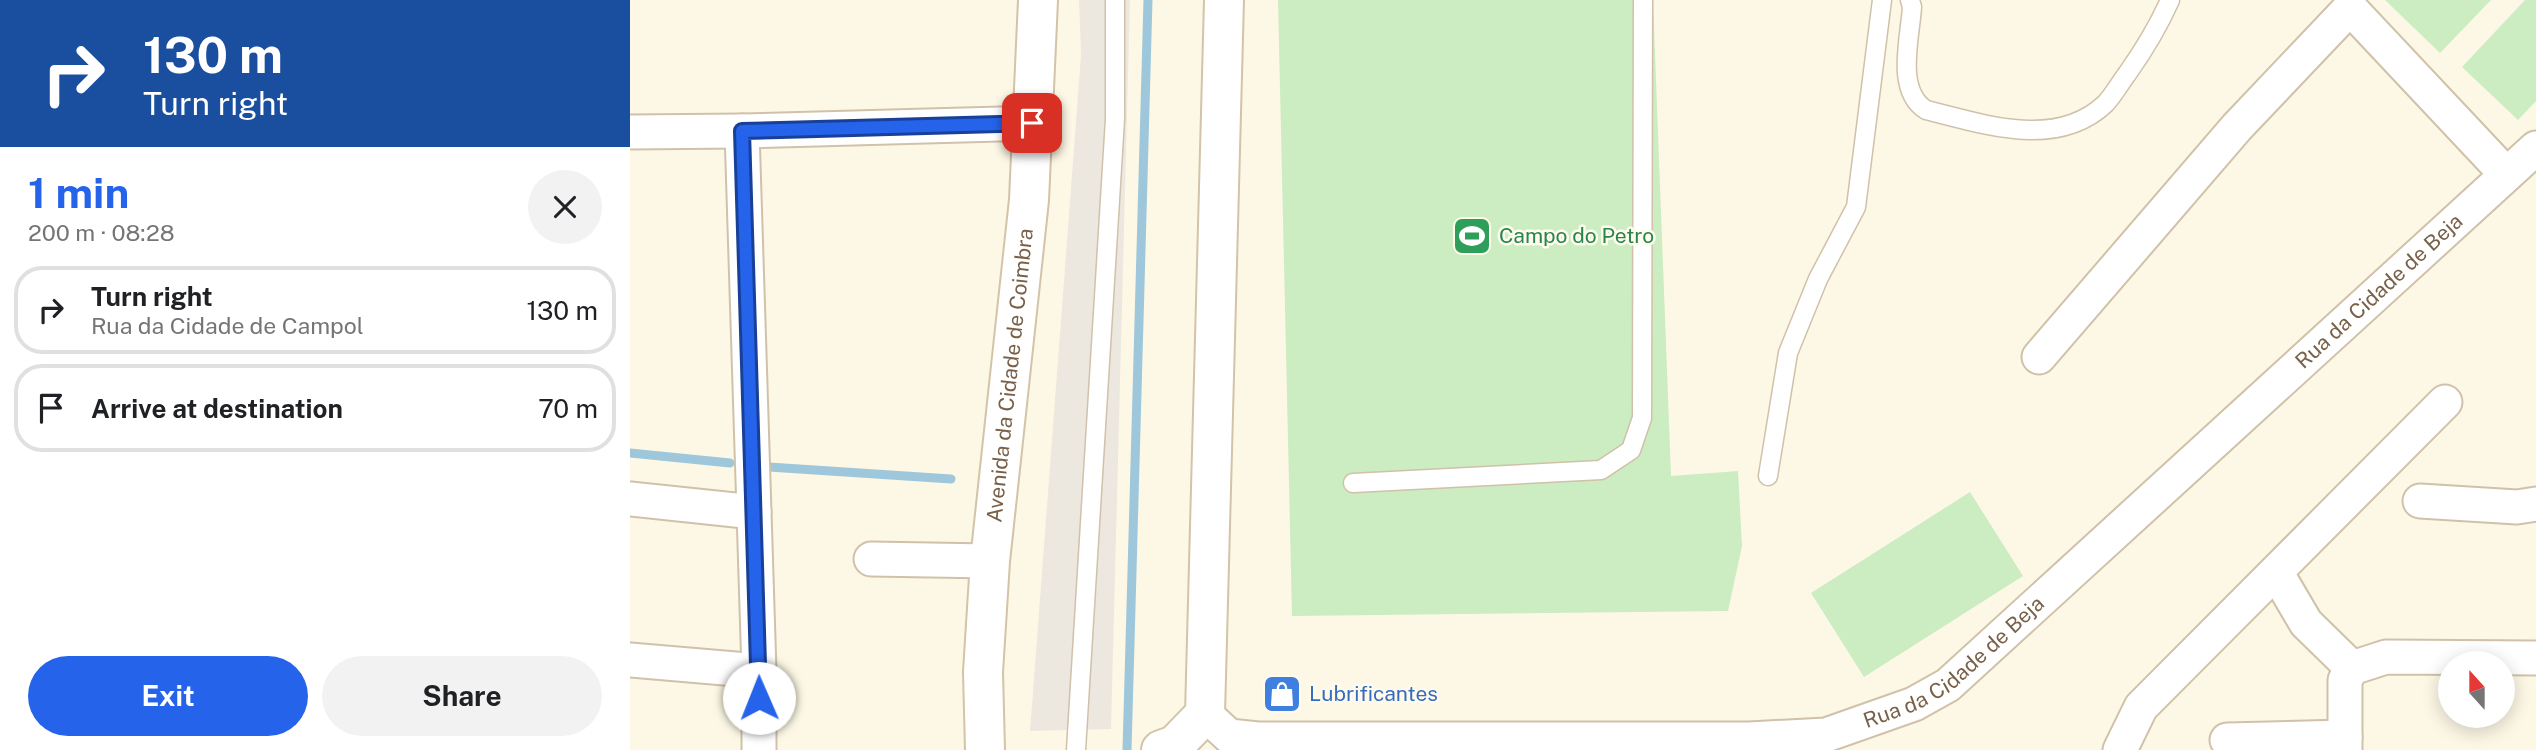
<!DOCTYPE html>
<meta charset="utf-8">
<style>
:root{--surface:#fff;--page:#f2f2f2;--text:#202124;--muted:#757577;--line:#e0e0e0;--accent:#2563eb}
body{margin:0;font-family:"Public Sans",sans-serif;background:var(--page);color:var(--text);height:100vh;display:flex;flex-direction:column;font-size:26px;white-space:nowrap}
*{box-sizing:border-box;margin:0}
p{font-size:23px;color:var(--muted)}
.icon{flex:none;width:38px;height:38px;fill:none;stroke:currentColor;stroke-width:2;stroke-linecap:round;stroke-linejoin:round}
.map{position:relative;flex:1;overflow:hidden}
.details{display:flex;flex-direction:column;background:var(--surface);width:630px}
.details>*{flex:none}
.guide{background:#1a4fa0;color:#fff;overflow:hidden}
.needle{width:46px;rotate:339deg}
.buttons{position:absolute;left:1808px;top:651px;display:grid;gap:14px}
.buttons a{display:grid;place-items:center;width:77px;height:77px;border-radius:50%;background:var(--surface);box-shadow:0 4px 18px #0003;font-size:35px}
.pin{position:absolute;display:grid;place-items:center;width:60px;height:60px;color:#fff;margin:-30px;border-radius:14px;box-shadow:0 4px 10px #0006}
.me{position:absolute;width:77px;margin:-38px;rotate:359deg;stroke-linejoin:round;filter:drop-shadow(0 0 5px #0008)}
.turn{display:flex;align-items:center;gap:24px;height:147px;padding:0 28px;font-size:32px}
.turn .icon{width:91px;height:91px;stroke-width:2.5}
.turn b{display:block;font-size:49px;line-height:60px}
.round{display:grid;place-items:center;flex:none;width:74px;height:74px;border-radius:37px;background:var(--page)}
.overview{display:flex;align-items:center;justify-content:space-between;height:119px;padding:0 28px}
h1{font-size:42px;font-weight:700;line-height:52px;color:var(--accent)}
.button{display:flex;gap:14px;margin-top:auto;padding:14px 28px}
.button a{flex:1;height:80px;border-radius:42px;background:var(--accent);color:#fff;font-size:28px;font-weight:700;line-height:80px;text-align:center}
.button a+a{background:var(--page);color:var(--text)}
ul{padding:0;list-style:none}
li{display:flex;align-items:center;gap:21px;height:88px;margin:0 14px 10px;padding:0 14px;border:4px solid var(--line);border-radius:28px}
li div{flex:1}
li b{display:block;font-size:26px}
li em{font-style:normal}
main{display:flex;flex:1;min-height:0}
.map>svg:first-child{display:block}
.industrial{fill:#ede8df}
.garden{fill:#ccecc2}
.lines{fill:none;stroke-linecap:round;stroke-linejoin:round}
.stream{stroke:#9ec7db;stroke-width:9}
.lane-casing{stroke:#d0c1aa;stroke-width:21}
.street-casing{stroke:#d0c1aa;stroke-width:37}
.secondary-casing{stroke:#d3c3a7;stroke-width:42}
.lane{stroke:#fff;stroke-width:18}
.street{stroke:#fff;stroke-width:33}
.secondary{stroke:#fff;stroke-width:38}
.route-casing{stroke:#184099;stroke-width:18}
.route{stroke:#2563eb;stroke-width:12}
.labels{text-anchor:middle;stroke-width:5;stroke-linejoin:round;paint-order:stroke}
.leisure-label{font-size:21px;fill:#27864d;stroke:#fffbec;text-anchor:start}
.street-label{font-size:21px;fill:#786148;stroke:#fffbec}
.shop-label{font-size:21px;fill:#366cbe;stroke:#fffbec;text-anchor:start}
</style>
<main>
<section class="details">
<div class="guide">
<div class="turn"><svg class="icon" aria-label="right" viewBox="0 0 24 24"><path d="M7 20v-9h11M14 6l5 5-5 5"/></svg><div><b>130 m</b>Turn right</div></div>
</div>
<div class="overview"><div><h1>1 min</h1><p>200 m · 08:28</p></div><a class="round"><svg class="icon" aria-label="close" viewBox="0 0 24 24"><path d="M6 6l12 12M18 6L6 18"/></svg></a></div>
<ul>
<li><svg class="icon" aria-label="right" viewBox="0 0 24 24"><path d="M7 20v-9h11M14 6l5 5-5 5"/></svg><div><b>Turn right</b><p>Rua da Cidade de Campol</p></div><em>130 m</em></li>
<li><svg class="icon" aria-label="arrive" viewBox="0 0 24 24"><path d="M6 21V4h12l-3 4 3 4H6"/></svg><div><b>Arrive at destination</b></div><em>70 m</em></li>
</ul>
<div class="button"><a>Exit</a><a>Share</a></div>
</section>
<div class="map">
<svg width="1906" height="750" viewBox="0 0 1906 750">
<rect width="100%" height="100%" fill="#fdf8e5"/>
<path class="industrial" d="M 449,0 L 500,0 L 481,729 L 400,731 L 451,55 Z"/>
<path class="garden" d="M 648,0 L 1023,0 L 1041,476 L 1108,471 L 1112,546 L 1098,611 L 662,616 Z
M 1755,0 L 1861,0 L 1810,53 Z
M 1895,0 L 1906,0 L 1906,101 L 1888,120 L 1832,67 Z
M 1340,492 L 1393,576 L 1234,677 L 1181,593 Z"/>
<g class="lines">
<path class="stream" d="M 0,453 L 100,463
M 139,467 L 321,479
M 497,750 L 518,0"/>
<defs>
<path id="lane" d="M 1280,0 L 1282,7 C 1280,39 1265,90 1296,110 C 1353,124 1426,150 1475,104 C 1483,96 1490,83 1497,74 C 1514,50 1528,27 1540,0
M 1138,476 L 1158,353 L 1188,279 L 1226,207 L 1252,0
M 723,483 L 971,470 L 1001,450 L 1012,418 L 1013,0
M 446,750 L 485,119 L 485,0"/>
<g id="street">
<path d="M 112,131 L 129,671 L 129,750"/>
<path d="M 0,132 L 112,131 L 402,123"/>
<path d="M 1409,357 L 1607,127 L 1720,8 L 1876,174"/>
<path d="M 0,499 L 124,512"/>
<path d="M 1790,501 L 1887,507 L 1906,504"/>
<path d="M 241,559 L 360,561"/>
<path d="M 1646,572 L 1676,623 L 1722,668"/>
<path d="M 0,660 L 129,671"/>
<path id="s1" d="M 575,714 L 599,736 L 628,739 L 1119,739 L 1196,735 L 1284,704 L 1318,685 L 1906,148"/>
<path d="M 1597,740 L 1715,737"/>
<path d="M 1490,750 L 1511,707 L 1815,402"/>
<path d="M 1715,750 L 1715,680 L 1722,668 L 1756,657 L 1906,658"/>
</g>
<g id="secondary">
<path id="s2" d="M 355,750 L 353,672 L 360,561 L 399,200 L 408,0"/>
<path d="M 531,750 L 545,745 L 575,714 L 594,0"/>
</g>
</defs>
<use href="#lane" class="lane-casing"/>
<use href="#street" class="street-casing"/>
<use href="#secondary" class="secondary-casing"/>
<use href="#lane" class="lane"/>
<use href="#street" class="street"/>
<use href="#secondary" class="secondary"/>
</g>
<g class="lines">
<defs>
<path id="route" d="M 129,698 L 112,131 L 402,123"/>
</defs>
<use href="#route" class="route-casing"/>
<use href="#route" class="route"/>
</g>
<defs>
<symbol id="stadium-square" viewBox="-11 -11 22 22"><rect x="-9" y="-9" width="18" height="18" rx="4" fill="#2e9e5b" stroke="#fffbec"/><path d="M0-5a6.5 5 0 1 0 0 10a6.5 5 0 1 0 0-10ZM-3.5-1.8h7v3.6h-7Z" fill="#fff"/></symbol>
<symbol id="shop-square" viewBox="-11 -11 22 22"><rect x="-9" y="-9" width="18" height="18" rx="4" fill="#3f7fe0" stroke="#fffbec"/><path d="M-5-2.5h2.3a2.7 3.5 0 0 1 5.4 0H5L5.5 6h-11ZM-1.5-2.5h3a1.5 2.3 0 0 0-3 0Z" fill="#fff"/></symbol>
</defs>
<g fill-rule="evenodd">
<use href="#stadium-square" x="820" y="214" width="44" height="44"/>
<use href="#shop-square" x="630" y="672" width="44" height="44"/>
</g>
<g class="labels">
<g class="leisure-label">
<text x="869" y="243">Campo do Petro</text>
</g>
<g class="street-label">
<text dy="7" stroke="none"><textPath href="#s1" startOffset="1346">Rua da Cidade de Beja</textPath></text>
<text dy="7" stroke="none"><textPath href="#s2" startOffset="376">Avenida da Cidade de Coimbra</textPath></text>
<text dy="7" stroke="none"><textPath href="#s1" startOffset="779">Rua da Cidade de Beja</textPath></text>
</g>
<g class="shop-label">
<text x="679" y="701">Lubrificantes</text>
</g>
</g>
</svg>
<div class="buttons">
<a><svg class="needle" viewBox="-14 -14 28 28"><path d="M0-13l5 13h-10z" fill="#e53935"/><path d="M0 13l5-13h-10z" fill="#757577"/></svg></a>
</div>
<div class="pin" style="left:402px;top:123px;background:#d93025"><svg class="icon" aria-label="arrive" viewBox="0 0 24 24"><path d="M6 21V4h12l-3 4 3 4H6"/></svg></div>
<svg class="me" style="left:129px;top:698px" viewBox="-20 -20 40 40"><circle r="19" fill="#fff"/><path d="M0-13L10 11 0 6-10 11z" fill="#2563eb"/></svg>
</div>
</main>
